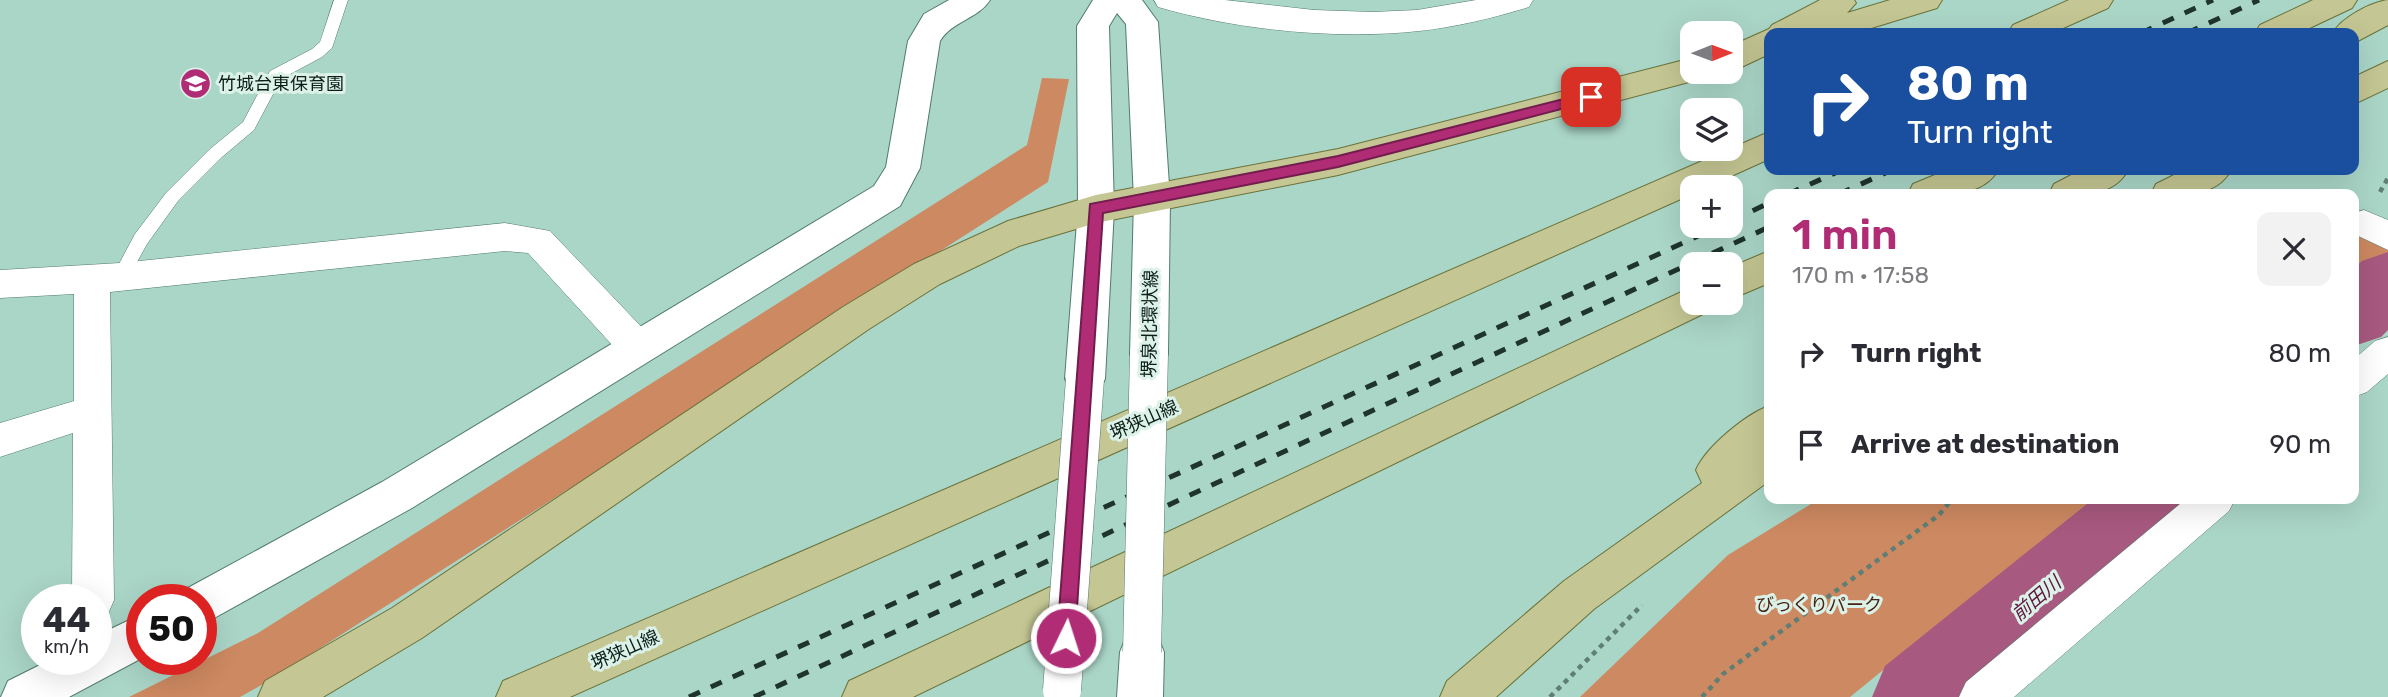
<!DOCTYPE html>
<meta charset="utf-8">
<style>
:root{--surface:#fff;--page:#f2f2f3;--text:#2b2b33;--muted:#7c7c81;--accent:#b02d76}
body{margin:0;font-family:Rubik,"Noto Sans JP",sans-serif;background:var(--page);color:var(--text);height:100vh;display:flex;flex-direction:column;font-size:26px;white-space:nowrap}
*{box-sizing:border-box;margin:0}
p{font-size:23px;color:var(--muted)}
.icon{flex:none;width:38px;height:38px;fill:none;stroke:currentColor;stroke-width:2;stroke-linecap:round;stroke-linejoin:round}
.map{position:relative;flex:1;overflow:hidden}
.drawer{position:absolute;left:1764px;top:189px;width:595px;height:315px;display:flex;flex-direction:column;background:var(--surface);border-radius:14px;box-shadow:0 7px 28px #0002}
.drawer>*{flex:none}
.banner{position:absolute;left:1764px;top:28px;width:595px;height:147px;border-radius:14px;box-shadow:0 7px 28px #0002;background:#1a4fa0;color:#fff;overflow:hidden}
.needle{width:46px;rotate:89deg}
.fabs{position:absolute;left:1680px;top:21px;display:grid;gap:14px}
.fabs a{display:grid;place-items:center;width:63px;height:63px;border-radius:14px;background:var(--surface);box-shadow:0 7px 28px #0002;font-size:35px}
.speed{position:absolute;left:21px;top:584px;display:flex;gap:14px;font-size:35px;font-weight:700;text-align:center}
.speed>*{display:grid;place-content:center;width:91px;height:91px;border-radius:50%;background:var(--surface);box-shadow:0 7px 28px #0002;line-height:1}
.speed small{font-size:18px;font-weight:400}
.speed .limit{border:10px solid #d22;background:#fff;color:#111}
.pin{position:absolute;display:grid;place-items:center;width:60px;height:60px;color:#fff;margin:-30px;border-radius:14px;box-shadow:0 4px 10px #0006}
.me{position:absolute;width:77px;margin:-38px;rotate:4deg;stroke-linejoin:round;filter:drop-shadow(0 0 5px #0008)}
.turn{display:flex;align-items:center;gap:24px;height:147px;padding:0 28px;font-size:32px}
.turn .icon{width:91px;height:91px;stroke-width:2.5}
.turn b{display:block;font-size:49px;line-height:60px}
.round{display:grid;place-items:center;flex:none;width:74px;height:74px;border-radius:14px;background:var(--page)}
.head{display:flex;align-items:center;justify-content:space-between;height:119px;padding:0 28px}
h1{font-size:42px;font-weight:600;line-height:52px;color:var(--accent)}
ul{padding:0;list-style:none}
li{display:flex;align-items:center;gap:21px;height:91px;padding:0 28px}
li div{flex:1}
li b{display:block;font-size:26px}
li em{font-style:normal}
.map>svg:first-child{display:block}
.green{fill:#cd8961}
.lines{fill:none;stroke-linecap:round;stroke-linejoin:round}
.river{fill:#a8597f;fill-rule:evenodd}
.service-casing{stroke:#517b6d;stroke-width:1}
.minor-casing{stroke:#517b6d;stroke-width:1}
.tertiary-casing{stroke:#517b6d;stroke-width:2}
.secondary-casing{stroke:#517b6d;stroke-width:2}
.primary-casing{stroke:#6a723a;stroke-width:2}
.path{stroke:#5f7e74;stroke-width:4.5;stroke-dasharray:5 5;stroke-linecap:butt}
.service{fill:#fff;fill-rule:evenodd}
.minor{fill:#fff;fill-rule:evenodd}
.tertiary{fill:#fff;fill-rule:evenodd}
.secondary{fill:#fff;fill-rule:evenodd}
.primary{fill:#c4c693;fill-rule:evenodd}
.rail{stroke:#1f342d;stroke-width:5;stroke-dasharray:12 12;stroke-linecap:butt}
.secondary-bridge-casing{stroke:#517b6d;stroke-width:39;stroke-linecap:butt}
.secondary-bridge{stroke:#fff;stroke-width:38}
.route{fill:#b02d76;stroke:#721d4d;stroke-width:2}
.labels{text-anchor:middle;stroke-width:6;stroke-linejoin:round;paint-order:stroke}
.poi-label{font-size:18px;fill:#0d1e19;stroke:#dcf2e9;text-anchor:start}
.street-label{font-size:18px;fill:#0d1e19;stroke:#dcf2e9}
.park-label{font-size:18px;fill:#462612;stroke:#dcf2e9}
.water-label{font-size:19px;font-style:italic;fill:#5e133d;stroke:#dcf2e9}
</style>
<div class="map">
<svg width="2388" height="697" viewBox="0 0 2388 697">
<rect width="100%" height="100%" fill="#aad6c7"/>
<path class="green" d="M 1042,78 L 1069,79 L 1048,182 L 272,679 L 240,697 L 129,697 L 258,633 L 1027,145 Z
M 2354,224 L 2388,249 L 2388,259 L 2354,287 Z
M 1819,499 L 2093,499 L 1850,697 L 1580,697 L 1728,555 Z"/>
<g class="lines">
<path class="river" d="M 2388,252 L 2388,330 L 2381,337 L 2354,346 L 2354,268 L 2362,261 Z
M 2093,499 L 2195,499 L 2183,525 L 1985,697 L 1872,697 L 1885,666 Z"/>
<defs>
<path id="service" d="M 334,0 L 348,0 L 332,48 L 322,57 L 281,79 L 254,130 L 222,157 L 178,201 L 147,244 L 126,282 L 114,282 L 112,277 L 135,234 L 166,193 L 210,149 L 243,122 L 270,71 L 312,49 L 320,42 Z"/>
<path id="minor" d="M 1154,0 L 1225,0 L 1314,10 L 1373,12 L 1417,10 L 1476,0 L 1533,0 L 1529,7 C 1493,18 1456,27 1419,31 C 1337,40 1237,30 1158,7 Z
M 2364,210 L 2388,220 L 2388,250 L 2354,234 L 2354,213 Z
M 505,223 L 550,231 L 651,337 L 656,348 L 651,359 L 638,363 L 625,359 L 528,253 L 505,251 L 110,292 L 114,600 L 108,614 L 96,618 L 96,600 L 72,600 L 73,433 L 0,457 L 0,423 L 74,401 L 74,294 L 0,298 L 0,270 L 120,263 Z
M 2388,337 L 2388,374 L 2367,392 L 2354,397 L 2354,359 L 2375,341 Z
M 2186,499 L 2235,499 L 2229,511 L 2014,697 L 1959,697 L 1966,682 Z"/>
<path id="tertiary" d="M 949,0 L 990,0 C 978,19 952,21 940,41 L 920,168 L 900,206 L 412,508 L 216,617 L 201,623 L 201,600 L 180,600 L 186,589 L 382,482 L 874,186 L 886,167 L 908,41 L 924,14 Z
M 142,614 L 142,658 L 69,697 L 1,697 L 8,681 L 50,660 L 96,660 L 96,636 Z"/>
<path id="secondary" d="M 1093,0 L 1142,0 L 1158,22 L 1170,200 L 1168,354 L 1163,365 L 1149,370 L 1135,365 L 1130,354 L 1134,200 L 1126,24 L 1117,13 L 1109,26 L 1114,209 L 1105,379 L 1099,391 L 1085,395 L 1071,391 L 1065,379 L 1078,209 L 1077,26 Z
M 1142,631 L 1158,637 L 1164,652 L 1163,697 L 1117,697 L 1120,652 L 1126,637 Z"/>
<path id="primary" d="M 1820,0 L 1854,0 L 1856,3 L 1847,13 L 1890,0 L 1942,0 L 1937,8 L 1855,33 L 1769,33 L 1769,54 L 1731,72 L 1731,46 L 1769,29 L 1772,25 Z
M 2069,0 L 2113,0 L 2108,8 L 2052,33 L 2008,33 L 2013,25 Z
M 2313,0 L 2357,0 L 2352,8 L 2299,33 L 2255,33 L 2260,25 Z
M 2388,0 L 2388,25 L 2354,43 L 2354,33 L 2333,33 C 2341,18 2371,2 2388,0 Z
M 1692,58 L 1692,72 L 1708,72 L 1704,78 L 1338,175 L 1096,223 L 1019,246 L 940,284 L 869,329 L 422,638 L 323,697 L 258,697 L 265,681 L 392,608 L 843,307 L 914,264 L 1008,221 L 1096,195 L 1338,149 Z
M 2388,61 L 2388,88 L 2354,104 L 2354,77 Z
M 1769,132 L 1769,159 L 1707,187 L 1692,187 L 1692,194 L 570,697 L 496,697 L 503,681 Z
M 1947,170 L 1998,170 C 1981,200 1937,194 1908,194 L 1913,184 Z
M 2081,170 L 2128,170 C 2112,199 2078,194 2049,194 L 2054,184 Z
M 2184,170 L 2231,170 C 2215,199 2180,194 2151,194 L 2156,184 Z
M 1769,251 L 1769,283 L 1731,299 L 1731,267 Z
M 1692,287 L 1692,303 L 1710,303 L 1705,313 L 913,697 L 842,697 L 849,681 Z
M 1769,406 L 1769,481 L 1594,609 L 1496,697 L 1440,697 L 1447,681 L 1564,581 L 1702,483 L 1696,470 C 1706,447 1746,414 1769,406 Z"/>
</defs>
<use href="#service" class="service-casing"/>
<use href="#minor" class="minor-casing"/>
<use href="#tertiary" class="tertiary-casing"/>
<use href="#secondary" class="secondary-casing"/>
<use href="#primary" class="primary-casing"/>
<path class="path" d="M 2380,192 L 2388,178
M 1550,697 L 1642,605
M 1702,697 L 1723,674 L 1939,515 L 1952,499"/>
<use href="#service" class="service"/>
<use href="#minor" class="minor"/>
<use href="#tertiary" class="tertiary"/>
<use href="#secondary" class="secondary"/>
<use href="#primary" class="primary"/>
<path class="rail" d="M 2141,33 L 2213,0
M 2187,33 L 2259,0
M 1788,194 L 1842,170
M 1839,194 L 1892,170
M 1731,221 L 1769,203
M 689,697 L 1720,226
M 754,697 L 1769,227"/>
<defs>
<path id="secondary-bridge" d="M 1142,652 L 1149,354
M 1062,690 L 1085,379"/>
</defs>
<use href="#secondary-bridge" class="secondary-bridge-casing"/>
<use href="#secondary-bridge" class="secondary-bridge"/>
</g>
<path class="route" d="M 1591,92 L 1598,97 L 1596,100 L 1338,167 L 1103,213 L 1075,638 L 1073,645 L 1066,647 L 1060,645 L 1057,638 L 1090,204 L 1338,156 Z"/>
<defs>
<symbol id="school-disc" viewBox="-11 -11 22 22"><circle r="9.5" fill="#b02d76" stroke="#dcf2e9"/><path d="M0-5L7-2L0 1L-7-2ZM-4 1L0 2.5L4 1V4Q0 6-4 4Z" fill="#fff"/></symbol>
</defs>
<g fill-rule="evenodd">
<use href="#school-disc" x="178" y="66" width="35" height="35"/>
</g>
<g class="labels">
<g class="poi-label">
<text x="218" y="90">竹城台東保育園</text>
</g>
<g class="street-label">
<text transform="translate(1150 324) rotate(-89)" y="6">堺泉北環状線</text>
<text transform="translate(1144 420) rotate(-24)" y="6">堺狭山線</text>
<text transform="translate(625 650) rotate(-24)" y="6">堺狭山線</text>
</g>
<g class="park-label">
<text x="1819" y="611">びっくりパーク</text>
</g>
<g class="water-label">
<text transform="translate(2036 598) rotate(-40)" y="7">前田川</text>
</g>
</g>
</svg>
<div class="fabs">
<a><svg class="needle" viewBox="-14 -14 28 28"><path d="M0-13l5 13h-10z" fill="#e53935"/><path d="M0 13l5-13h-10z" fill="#7c7c81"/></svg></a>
<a><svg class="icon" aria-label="layers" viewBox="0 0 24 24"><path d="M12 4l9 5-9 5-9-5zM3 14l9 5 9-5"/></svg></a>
<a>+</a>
<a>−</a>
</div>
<div class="speed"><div>44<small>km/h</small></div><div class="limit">50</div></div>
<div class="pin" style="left:1591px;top:97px;background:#d93025"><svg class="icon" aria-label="arrive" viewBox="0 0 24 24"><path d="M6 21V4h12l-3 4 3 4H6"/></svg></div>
<svg class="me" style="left:1066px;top:638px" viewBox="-20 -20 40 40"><circle r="17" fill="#b02d76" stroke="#fff" stroke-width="3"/><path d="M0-11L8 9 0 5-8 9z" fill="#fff"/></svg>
<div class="banner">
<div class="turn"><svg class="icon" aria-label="right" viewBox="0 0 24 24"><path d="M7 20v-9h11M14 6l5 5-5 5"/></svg><div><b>80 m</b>Turn right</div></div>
</div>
<section class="drawer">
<div class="head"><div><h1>1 min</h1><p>170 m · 17:58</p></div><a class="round"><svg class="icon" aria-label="close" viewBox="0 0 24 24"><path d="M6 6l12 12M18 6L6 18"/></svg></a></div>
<ul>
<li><svg class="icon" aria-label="right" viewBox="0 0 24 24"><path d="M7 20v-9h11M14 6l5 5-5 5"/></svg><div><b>Turn right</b></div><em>80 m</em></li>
<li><svg class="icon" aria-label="arrive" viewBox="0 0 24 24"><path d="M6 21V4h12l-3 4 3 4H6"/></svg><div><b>Arrive at destination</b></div><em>90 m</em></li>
</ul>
</section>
</div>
